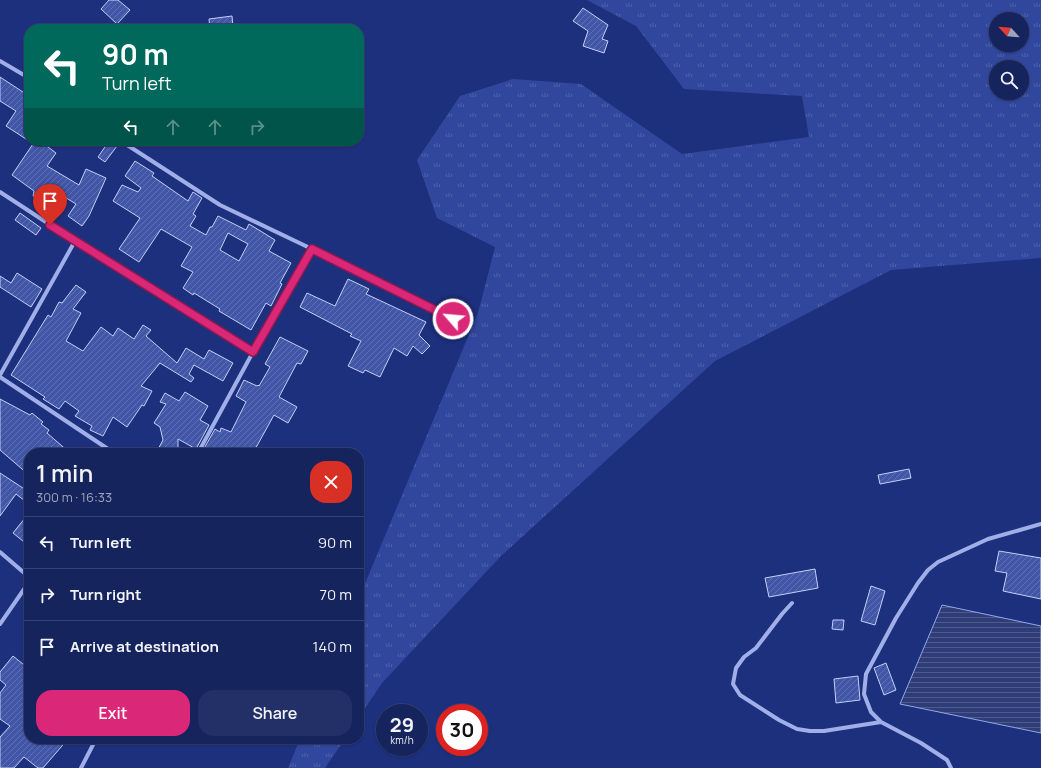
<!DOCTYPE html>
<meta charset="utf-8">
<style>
:root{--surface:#16245e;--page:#233067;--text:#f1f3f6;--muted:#9ea4bc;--line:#354173;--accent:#db2777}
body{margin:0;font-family:Manrope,sans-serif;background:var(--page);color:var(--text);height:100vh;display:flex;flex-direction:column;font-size:15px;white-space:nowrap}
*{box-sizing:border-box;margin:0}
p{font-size:13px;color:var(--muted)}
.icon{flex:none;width:22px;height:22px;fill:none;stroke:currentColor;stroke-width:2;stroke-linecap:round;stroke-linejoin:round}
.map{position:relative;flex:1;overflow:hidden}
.details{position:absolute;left:24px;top:448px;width:340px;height:296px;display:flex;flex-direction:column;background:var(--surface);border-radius:16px;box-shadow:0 1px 3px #0004,0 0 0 1px var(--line)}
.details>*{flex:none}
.guide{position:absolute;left:24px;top:24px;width:340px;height:122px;border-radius:16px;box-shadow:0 1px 3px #0004,0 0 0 1px var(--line);background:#00695c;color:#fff;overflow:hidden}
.needle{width:26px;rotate:296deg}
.tools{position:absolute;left:989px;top:12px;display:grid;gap:8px}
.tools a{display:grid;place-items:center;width:40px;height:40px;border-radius:50%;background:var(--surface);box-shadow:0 1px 3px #0004,0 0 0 1px var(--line);font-size:20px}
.speed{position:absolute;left:376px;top:704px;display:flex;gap:8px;font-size:20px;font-weight:700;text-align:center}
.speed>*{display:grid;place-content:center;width:52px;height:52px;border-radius:50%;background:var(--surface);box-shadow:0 1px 3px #0004,0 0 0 1px var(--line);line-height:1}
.speed small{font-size:10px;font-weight:400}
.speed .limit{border:6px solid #d22;background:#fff;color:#111}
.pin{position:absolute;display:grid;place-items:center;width:34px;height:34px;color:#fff;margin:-41px -17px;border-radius:50% 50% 50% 0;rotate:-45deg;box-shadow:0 0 4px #0007}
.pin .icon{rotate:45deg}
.me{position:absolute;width:44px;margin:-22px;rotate:297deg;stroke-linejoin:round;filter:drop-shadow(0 0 3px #0008)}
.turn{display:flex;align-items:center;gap:14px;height:84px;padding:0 12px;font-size:18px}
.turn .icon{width:52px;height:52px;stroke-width:2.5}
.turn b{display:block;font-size:28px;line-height:34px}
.lanes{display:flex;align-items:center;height:38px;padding:0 12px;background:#0003;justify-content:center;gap:20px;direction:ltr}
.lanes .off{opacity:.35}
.round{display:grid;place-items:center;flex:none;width:42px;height:42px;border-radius:16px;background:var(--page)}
.summary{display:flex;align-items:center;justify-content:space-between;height:68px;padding:0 12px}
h1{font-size:24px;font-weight:600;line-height:30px}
.action{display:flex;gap:8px;margin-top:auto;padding:8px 12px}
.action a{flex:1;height:46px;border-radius:16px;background:var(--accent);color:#fff;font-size:16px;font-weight:600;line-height:46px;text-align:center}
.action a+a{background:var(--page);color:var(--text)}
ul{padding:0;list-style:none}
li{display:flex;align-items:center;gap:12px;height:52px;padding:0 12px;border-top:1px solid var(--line)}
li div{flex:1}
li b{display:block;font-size:15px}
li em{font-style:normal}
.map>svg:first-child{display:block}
.grass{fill:url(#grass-tufts);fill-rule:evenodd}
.water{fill:url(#water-rules);stroke:#93a7ea}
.building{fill:url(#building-hatch);stroke:#c4cff6;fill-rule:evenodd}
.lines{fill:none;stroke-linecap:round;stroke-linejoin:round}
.minor{stroke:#a0afe8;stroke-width:4}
.route-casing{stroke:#8e194d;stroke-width:10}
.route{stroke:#db2777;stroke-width:7}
</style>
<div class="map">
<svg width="1041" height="768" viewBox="0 0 1041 768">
<defs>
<pattern id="grass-tufts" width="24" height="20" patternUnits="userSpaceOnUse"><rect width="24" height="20" fill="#30479d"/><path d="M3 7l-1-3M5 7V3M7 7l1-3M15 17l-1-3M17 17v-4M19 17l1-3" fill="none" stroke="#4f63ac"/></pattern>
<pattern id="water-rules" width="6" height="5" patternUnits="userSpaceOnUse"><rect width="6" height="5" fill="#2e3d77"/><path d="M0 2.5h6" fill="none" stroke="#4d5a8b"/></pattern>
<pattern id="building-hatch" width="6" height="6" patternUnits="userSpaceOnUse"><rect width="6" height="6" fill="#4156a6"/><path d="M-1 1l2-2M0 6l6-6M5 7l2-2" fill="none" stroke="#5e6fb3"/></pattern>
</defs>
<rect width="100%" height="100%" fill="#1d307e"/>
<path class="grass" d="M 587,0 L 1041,0 L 1041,258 L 891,270 L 715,361 L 500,557 L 382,683 L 359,717 L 359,598 L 478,313 L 495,247 L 437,218 L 417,160 L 460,96 L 513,79 L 581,84 L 682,154 L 809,137 L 802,96 L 684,89 L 636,26 ZM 996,19 L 1022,19 L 1022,45 L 996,45 ZM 996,67 L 1022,67 L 1022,93 L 996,93 Z
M 300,739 L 345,739 L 325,768 L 288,768 Z"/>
<path class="water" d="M 942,605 L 1041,626 L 1041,733 L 900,704 Z"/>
<path class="building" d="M 109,0 L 118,0 L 130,10 L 117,24 L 101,9 Z
M 583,8 L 608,25 L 602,39 L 608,41 L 604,53 L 583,46 L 588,31 L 573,21 Z
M 232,16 L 233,27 L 210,29 L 209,19 Z
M 0,77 L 29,96 L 29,141 L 6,126 L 16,111 L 0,101 Z
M 35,141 L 40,141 L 56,153 L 47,166 L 79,185 L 86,169 L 106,178 L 89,216 L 82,226 L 68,216 L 76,204 L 55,191 L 51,202 L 33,196 L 34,191 L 12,175 Z
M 109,141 L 117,146 L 105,162 L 98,157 Z
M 135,161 L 154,173 L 152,176 L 188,201 L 193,192 L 202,198 L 193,214 L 196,216 L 190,226 L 206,235 L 210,227 L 212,227 L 218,216 L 246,230 L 249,224 L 275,240 L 269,251 L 291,263 L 280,283 L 282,284 L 271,306 L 266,303 L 251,330 L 219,311 L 220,309 L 194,293 L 193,295 L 183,288 L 193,272 L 181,266 L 192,247 L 161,229 L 139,262 L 119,249 L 140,218 L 113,201 L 122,185 L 138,192 L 141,188 L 125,176 ZM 228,233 L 248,244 L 239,261 L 220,250 Z
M 20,213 L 41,228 L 36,235 L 15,220 Z
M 17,273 L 42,289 L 31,307 L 0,287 L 0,276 L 11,283 Z
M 348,279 L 369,289 L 366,294 L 426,322 L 419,335 L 430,346 L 422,354 L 413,346 L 407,356 L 394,348 L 380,377 L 365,370 L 363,373 L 348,366 L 361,341 L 350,336 L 352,334 L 300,307 L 307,293 L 335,306 Z
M 76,285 L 86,292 L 73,309 L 81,313 L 66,341 L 83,351 L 101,327 L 113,336 L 118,328 L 134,339 L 143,325 L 151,330 L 146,336 L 177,363 L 186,348 L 204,359 L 209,350 L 233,363 L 223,381 L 194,365 L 189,374 L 194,378 L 191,382 L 160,363 L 141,386 L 152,391 L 144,406 L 142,405 L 127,427 L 113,417 L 103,436 L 90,430 L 92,426 L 75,416 L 79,411 L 65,401 L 59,409 L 43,399 L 45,397 L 11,375 L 48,315 L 51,317 L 59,302 L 62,303 Z
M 280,337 L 308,351 L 301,364 L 297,363 L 279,397 L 297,407 L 288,423 L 274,415 L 253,453 L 202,452 L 215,429 L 220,432 L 221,428 L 231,432 L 246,402 L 236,396 L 244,380 L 257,386 L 258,385 L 259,386 L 270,367 L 265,364 Z
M 185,392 L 208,406 L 200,420 L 209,425 L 196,449 L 178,439 L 178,453 L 156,453 L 163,440 L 160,427 L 154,423 L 166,404 L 160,402 L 165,393 L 179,401 Z
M 0,399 L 30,415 L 32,413 L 43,422 L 41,424 L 49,430 L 47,433 L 70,453 L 29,453 L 29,475 L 0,450 Z
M 909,469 L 911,478 L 880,484 L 878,475 Z
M 0,473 L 29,492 L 29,504 L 16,494 L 0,516 Z
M 29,513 L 29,546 L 13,533 Z
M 999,551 L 1041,558 L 1041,599 L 1003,591 L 1007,573 L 995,571 Z
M 815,569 L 818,588 L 769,597 L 765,578 Z
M 871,586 L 885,591 L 875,625 L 861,621 Z
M 833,620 L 844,620 L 843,630 L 832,629 Z
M 13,656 L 29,669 L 29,739 L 68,739 L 43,768 L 38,768 L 24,757 L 14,768 L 0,768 L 0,737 L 10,726 L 0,719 L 0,693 L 6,685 L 0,680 L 0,672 Z
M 886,663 L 896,690 L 884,695 L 874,668 Z
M 858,676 L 860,700 L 836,703 L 834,679 Z"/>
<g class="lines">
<path class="minor" d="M 0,61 L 29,78
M 121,141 L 220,205 L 312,249 L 453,319
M 0,192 L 75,241 L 253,352
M 0,375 L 75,241
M 0,377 L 114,453
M 198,453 L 253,352 L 312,249
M 0,552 L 29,577
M 792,603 L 782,614 L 756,648 L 744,657 L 736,668 L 733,684 L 740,695 L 779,720 L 797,729 L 810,731 L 824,731 L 881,722
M 0,624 L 29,582
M 81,768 L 96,739
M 951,768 L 947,760 L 921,743 L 881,722 L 871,712 L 864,694 L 866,674 L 896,618 L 918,583 L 928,570 L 938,562 L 988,539 L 1041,524"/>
</g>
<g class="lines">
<defs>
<path id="route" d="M 50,225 L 253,352 L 312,249 L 453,319"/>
</defs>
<use href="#route" class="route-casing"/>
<use href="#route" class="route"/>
</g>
</svg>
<div class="tools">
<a><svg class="needle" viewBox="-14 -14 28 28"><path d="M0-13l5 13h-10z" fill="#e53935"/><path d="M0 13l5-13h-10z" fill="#9ea4bc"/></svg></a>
<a><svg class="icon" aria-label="search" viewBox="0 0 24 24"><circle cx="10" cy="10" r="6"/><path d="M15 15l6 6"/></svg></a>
</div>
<div class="speed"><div>29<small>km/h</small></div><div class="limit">30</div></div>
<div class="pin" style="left:50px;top:225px;background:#d93025"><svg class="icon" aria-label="arrive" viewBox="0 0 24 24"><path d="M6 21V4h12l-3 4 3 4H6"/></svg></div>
<svg class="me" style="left:453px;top:319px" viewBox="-20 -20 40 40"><circle r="17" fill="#db2777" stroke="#fff" stroke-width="3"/><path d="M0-11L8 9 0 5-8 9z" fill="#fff"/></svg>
<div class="guide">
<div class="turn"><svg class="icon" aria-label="left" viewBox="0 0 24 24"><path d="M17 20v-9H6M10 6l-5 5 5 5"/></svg><div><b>90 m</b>Turn left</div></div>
<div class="lanes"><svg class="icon" aria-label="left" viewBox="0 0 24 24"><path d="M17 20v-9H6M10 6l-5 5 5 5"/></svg><svg class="icon off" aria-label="ahead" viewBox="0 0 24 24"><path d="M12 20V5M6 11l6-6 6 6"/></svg><svg class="icon off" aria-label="ahead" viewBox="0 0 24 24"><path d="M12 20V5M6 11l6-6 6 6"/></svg><svg class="icon off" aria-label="right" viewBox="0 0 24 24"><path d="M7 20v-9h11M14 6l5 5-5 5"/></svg></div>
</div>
<section class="details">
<div class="summary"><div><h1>1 min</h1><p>300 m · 16:33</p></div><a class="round" style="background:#d93025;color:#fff"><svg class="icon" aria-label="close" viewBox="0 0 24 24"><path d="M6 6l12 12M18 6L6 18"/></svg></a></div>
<ul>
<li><svg class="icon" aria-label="left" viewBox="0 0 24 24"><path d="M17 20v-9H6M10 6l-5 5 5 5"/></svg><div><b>Turn left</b></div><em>90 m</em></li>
<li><svg class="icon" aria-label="right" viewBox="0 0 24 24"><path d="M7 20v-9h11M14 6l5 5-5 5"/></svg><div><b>Turn right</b></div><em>70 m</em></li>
<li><svg class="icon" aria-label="arrive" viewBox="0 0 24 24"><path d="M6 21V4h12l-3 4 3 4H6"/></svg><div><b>Arrive at destination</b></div><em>140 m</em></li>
</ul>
<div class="action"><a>Exit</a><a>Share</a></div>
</section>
</div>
